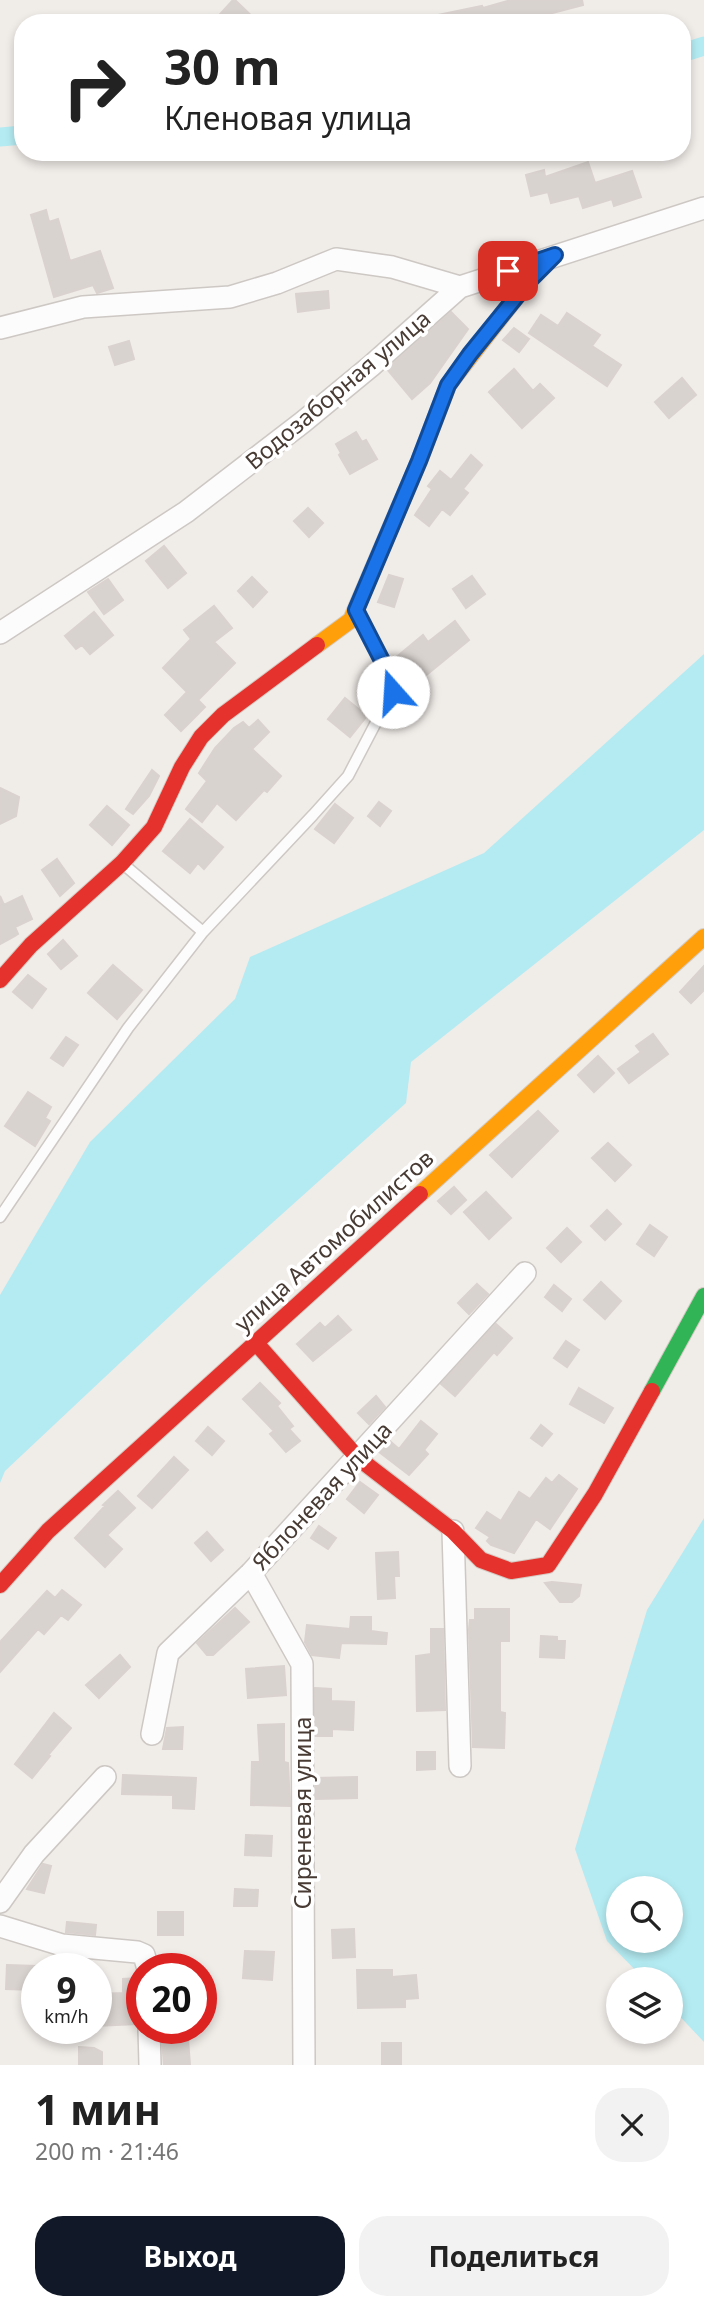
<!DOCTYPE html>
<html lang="ru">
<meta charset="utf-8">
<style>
:root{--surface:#fff;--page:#f2f2f2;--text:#222;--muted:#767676;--accent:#111827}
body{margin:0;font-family:"Noto Sans",sans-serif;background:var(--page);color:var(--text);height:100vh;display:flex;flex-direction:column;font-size:26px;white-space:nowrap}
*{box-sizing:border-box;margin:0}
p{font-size:23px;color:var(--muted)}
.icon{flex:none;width:38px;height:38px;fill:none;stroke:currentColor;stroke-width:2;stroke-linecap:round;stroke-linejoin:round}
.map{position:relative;height:2065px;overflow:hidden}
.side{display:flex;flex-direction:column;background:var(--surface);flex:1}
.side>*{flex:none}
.top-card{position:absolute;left:14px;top:14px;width:677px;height:147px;border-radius:28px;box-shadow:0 4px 10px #0003;background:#fff;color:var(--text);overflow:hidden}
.controls{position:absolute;left:606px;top:1876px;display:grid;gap:14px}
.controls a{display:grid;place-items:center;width:77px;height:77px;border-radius:50%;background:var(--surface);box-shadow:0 4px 10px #0003;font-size:35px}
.speed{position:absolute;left:21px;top:1953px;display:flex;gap:14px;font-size:35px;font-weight:700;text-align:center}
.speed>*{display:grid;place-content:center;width:91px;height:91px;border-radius:50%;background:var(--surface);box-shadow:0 4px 10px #0003;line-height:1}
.speed small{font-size:18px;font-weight:400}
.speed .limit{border:10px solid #d22;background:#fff;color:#111}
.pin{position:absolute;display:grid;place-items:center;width:60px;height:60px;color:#fff;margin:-30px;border-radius:14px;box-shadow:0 4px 10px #0006}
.me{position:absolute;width:77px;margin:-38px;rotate:341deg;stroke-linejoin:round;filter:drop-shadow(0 0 5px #0008)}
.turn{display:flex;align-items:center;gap:24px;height:147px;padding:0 35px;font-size:32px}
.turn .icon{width:91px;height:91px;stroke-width:2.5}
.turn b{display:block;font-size:49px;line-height:60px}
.round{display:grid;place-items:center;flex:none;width:74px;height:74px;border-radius:28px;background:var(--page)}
.head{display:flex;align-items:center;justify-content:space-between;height:119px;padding:0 35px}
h1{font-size:42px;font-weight:700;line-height:52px}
.button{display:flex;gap:14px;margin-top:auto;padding:14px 35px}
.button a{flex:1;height:80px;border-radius:28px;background:var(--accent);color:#fff;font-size:28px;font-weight:700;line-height:80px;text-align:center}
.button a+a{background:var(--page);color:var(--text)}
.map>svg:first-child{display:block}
.water{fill:#b4ebf2;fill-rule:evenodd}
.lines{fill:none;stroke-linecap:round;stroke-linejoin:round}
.canal{stroke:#b4ebf2;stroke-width:19}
.building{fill:#d9d3cf;stroke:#d9d2ce;stroke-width:2}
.lane-casing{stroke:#cdc8c4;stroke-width:13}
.street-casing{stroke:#cdc8c4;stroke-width:24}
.fast-casing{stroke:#d3cac2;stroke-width:18}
.slow-casing{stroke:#d3cac2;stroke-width:18}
.jam-casing{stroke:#d3cac2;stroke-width:18}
.lane{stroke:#fdfcfc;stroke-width:10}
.street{stroke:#fdfcfc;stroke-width:21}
.fast{stroke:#30b455;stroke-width:16}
.slow{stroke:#ff9f0a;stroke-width:16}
.jam{stroke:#e5322d;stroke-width:16}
.route-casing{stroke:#114b97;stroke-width:18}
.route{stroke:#1a73e8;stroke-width:12}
.labels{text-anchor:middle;stroke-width:7;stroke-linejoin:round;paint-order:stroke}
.street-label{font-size:23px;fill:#483b34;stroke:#fff}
</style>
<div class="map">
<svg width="704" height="2065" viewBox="0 0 704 2065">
<rect width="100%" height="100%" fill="#f0ece8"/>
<path class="water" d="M 704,654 L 704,830 L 411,1062 L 406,1103 L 204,1284 L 5,1471 L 0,1483 L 0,1295 L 90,1142 L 235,999 L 250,957 L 484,853 Z
M 704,1518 L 704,2042 L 670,2006 L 670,1979 L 644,1979 L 607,1941 L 575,1849 L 647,1610 ZM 618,1888 L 670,1888 L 670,1941 L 618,1941 Z"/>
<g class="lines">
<path class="canal" d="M 682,53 L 704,46
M 0,137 L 23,135"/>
</g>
<path class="building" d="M 233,0 L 235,0 L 259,23 L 212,23 Z
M 511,0 L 582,0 L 583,5 L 514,23 L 434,23 L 433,16 L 482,6 L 483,8 Z
M 588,162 L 595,183 L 632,171 L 641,197 L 614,206 L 612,199 L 583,208 L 579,196 L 551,203 L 548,192 L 531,196 L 526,175 L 544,170 L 545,177 Z
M 46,210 L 49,222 L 58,219 L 70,261 L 100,251 L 113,288 L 97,293 L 93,285 L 54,297 L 31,215 Z
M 328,291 L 329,308 L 298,312 L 296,294 Z
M 451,312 L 468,329 L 430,383 L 412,399 L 387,369 Z
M 567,313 L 600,335 L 592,346 L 621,365 L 607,386 L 529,333 L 541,315 L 558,326 Z
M 514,328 L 529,339 L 519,352 L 503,340 Z
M 129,341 L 134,359 L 115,365 L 109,347 Z
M 514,369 L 533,391 L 540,384 L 554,398 L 522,428 L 489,392 Z
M 682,378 L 696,395 L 669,418 L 655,402 Z
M 356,432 L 362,442 L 366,440 L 377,459 L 350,474 L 339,455 L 341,453 L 336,444 Z
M 471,455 L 482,465 L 463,489 L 468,493 L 450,515 L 442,509 L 429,526 L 415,515 L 432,489 L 428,486 L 440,471 L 451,480 Z
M 308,508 L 323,523 L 309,537 L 294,521 Z
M 164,546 L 186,573 L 168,588 L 146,561 Z
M 389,575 L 403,579 L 394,607 L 378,602 Z
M 472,576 L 485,594 L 466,608 L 453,589 Z
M 252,577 L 267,592 L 253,607 L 238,591 Z
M 108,579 L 123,600 L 104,614 L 88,592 Z
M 214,606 L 232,628 L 214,642 L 235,663 L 198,700 L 205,707 L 181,731 L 165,715 L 187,692 L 163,668 L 191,639 L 184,630 Z
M 94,612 L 113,635 L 90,654 L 82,645 L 76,649 L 65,636 Z
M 455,621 L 469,640 L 414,685 L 393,660 L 423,635 L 428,642 Z
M 345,698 L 367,716 L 350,737 L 328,719 Z
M 258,720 L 269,732 L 252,749 L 281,776 L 267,792 L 264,790 L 236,820 L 217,803 L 202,822 L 186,809 L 207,781 L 199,773 L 215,748 L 234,728 L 243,722 L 249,728 Z
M 152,770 L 159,776 L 149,796 L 133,814 L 126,809 Z
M 0,788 L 19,797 L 16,816 L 0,824 Z
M 379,802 L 391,811 L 380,826 L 368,816 Z
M 335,804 L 353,818 L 334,843 L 315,829 Z
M 107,806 L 129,825 L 112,845 L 90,825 Z
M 190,819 L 223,847 L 204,869 L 198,863 L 190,873 L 163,851 Z
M 57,859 L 74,883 L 60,896 L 42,870 Z
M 0,896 L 4,905 L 22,896 L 32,919 L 15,927 L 18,934 L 15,936 L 0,944 Z
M 63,940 L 77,956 L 61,969 L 48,954 Z
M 113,965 L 142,990 L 117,1019 L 88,993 Z
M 704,966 L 704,990 L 691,1003 L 680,992 Z
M 28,975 L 46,989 L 32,1008 L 13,992 Z
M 653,1034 L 668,1054 L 629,1083 L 618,1069 L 641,1052 L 636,1046 Z
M 66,1037 L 78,1045 L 63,1066 L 51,1058 Z
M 598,1056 L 614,1073 L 594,1092 L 578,1075 Z
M 28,1092 L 51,1107 L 45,1118 L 50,1121 L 35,1146 L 5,1126 Z
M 538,1111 L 558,1131 L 512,1177 L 490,1155 Z
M 608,1143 L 631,1165 L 615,1181 L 592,1158 Z
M 454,1187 L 466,1200 L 451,1214 L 438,1201 Z
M 486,1192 L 511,1218 L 489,1239 L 464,1212 Z
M 607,1210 L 621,1224 L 605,1240 L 591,1226 Z
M 650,1225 L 667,1237 L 654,1256 L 637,1244 Z
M 567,1228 L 581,1242 L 561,1262 L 547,1248 Z
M 601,1282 L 621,1301 L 605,1319 L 584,1300 Z
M 477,1284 L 488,1294 L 469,1314 L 458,1303 Z
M 554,1285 L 571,1299 L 562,1311 L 545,1297 Z
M 338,1316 L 351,1330 L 313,1361 L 297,1344 L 320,1323 L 325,1328 Z
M 496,1324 L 512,1338 L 497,1355 L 494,1352 L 455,1396 L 441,1384 Z
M 566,1341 L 579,1350 L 567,1367 L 554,1358 Z
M 260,1383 L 280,1403 L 277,1406 L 293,1426 L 289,1429 L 300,1441 L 286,1452 L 270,1434 L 274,1431 L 243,1399 Z
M 579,1388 L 613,1408 L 604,1423 L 570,1404 Z
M 376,1396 L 385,1407 L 369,1424 L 358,1413 Z
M 421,1421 L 437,1434 L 424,1450 L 428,1454 L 409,1475 L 379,1452 L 390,1441 L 399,1449 Z
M 541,1425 L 552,1434 L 542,1446 L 531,1438 Z
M 208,1427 L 224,1441 L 212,1455 L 196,1441 Z
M 174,1457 L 188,1470 L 152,1508 L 138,1496 Z
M 559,1475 L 577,1489 L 550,1529 L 536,1519 L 514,1553 L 491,1545 L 487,1541 L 490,1537 L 476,1528 L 487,1512 L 501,1521 L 519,1492 L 530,1499 L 546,1478 L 552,1483 Z
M 360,1482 L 378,1495 L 364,1513 L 347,1499 Z
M 118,1491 L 135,1508 L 107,1535 L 122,1549 L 105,1567 L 75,1538 L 105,1506 L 103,1505 Z
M 319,1526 L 336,1538 L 328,1549 L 311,1538 Z
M 207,1532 L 223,1550 L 211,1561 L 195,1543 Z
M 398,1552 L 399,1576 L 394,1576 L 395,1598 L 378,1599 L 376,1553 Z
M 552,1582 L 581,1585 L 579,1596 L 572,1602 L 560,1602 L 545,1583 Z
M 62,1590 L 81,1605 L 68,1620 L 61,1615 L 44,1634 L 38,1629 L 0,1672 L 0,1642 L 47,1591 L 55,1598 Z
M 235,1608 L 249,1622 L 213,1655 L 207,1655 L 197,1643 Z
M 475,1609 L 509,1609 L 509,1641 L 500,1641 L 500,1712 L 505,1713 L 504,1748 L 473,1747 L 469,1629 L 470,1620 L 475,1620 Z
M 351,1617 L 371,1617 L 371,1631 L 387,1633 L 386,1644 L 341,1643 L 339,1658 L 312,1655 L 305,1642 L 307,1625 L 350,1629 Z
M 431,1629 L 443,1629 L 445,1710 L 417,1711 L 416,1656 L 431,1654 Z
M 541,1636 L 557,1637 L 557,1641 L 565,1641 L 564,1658 L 540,1657 Z
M 120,1655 L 130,1667 L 99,1698 L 86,1685 Z
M 284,1666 L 286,1695 L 248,1698 L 246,1669 Z
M 315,1688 L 331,1689 L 331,1701 L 354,1702 L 353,1730 L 332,1729 L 332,1736 L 315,1736 Z
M 54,1713 L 71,1728 L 48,1755 L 50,1756 L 32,1778 L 15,1764 Z
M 284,1724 L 284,1762 L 288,1763 L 290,1806 L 251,1805 L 252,1762 L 260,1762 L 258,1725 Z
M 183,1727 L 182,1749 L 163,1749 L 167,1728 Z
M 417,1752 L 435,1752 L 435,1769 L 417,1770 Z
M 123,1775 L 196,1778 L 194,1809 L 173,1808 L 173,1795 L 122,1794 Z
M 357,1777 L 357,1798 L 316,1799 L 316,1778 Z
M 246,1835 L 272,1836 L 271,1856 L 245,1855 Z
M 43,1864 L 51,1866 L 44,1893 L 27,1889 Z
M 235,1889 L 258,1890 L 257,1906 L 234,1906 Z
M 158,1912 L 183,1912 L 183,1935 L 158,1935 Z
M 67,1922 L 96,1925 L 95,1935 L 66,1932 Z
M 354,1929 L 355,1957 L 333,1958 L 332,1930 Z
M 245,1951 L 274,1952 L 272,1980 L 243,1978 Z
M 7,1965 L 36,1966 L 35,1990 L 6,1989 Z
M 357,1970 L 392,1970 L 392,1977 L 416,1975 L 418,1998 L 405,1999 L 405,2007 L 358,2008 Z
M 139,1978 L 140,2019 L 137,2024 L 96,2026 L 96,1994 L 123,1993 L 123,1979 Z
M 188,2039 L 190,2065 L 164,2065 L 162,2041 Z
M 382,2043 L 401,2043 L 401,2065 L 382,2065 Z
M 79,2047 L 94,2048 L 102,2052 L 102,2065 L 79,2065 Z"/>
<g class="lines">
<defs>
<path id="lane" d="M 122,863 L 203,932
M 0,1217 L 128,1028 L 203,932 L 313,815 L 348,776 L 395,686 L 359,615"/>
<path id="street" d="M 0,328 L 83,307 L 230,297 L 277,283 L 336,259 L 392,267 L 460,287
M 0,633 L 186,512 L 303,422 L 371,366 L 460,287 L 704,208
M 453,1531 L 460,1766
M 251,1573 L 302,1664 L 304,2065
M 152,1734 L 168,1653 L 251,1573 L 525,1273
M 0,1902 L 34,1854 L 105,1777
M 0,1926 L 62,1945 L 137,1952 L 144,1955 L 148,1969
M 149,2028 L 150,2065"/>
<path id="fast" d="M 652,1391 L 704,1296"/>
<path id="slow" d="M 317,645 L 351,620 L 419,461 L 448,385 L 529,281 L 555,255
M 420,1194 L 704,937"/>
<path id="jam" d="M 0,980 L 31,945 L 122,863 L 154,827 L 182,767 L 201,737 L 223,715 L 317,645
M 256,1343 L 358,1458 L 453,1531 L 481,1560 L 511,1571 L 548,1565 L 595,1494 L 652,1391
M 0,1585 L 48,1531 L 420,1194"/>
</defs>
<use href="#lane" class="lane-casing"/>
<use href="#street" class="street-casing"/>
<use href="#fast" class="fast-casing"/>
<use href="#slow" class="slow-casing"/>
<use href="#jam" class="jam-casing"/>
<use href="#lane" class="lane"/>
<use href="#street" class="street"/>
<use href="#fast" class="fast"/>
<use href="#slow" class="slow"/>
<use href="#jam" class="jam"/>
</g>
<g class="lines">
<defs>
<path id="route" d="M 393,692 L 395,686 L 356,610 L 419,461 L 448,385 L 470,354 L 529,281 L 555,255 L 508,271"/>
</defs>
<use href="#route" class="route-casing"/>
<use href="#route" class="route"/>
</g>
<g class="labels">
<g class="street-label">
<text transform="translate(338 390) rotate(-40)" y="8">Водозаборная улица</text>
<text transform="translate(334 1241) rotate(-42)" y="8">улица Автомобилистов</text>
<text transform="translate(322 1496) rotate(-47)" y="8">Яблоневая улица</text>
<text transform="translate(303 1813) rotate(-90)" y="8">Сиреневая улица</text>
</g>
</g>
</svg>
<div class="controls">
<a><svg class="icon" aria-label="search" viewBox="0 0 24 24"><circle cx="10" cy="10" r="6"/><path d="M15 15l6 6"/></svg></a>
<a><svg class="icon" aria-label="layers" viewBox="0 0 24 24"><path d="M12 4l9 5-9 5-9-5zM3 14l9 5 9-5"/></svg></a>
</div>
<div class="speed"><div>9<small>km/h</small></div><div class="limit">20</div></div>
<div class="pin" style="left:508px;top:271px;background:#d93025"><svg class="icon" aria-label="arrive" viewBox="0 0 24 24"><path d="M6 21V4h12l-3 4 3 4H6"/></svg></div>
<svg class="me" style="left:393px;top:692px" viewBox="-20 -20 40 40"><circle r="19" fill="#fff"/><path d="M0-13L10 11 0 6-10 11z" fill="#1a73e8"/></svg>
<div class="top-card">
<div class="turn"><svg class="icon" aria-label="right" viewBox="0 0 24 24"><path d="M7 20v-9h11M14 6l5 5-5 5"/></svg><div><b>30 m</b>Кленовая улица</div></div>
</div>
</div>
<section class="side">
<div class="head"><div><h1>1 мин</h1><p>200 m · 21:46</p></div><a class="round"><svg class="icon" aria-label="close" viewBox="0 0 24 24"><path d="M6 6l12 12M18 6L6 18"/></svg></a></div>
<div class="button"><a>Выход</a><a>Поделиться</a></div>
</section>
